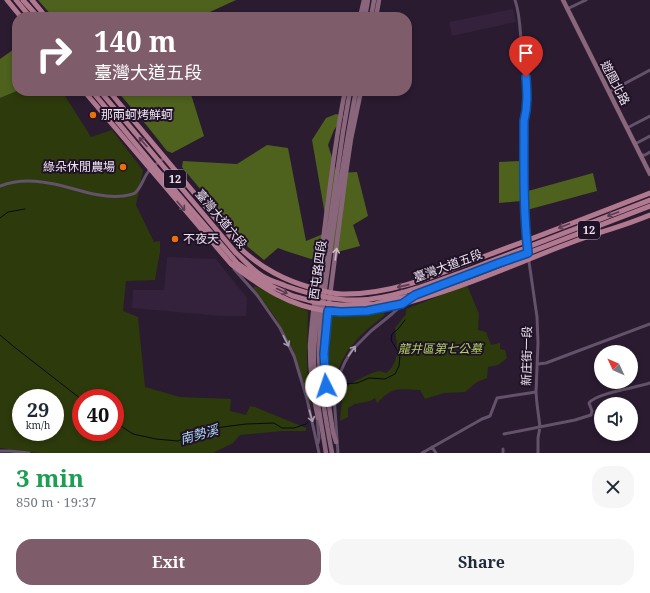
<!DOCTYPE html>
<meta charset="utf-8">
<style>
:root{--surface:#fff;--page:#f6f6f7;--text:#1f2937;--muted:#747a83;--accent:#7e5c6a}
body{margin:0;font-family:"Noto Serif","Noto Sans TC",serif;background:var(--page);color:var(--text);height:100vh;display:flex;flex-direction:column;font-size:15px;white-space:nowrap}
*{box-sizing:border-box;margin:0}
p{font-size:13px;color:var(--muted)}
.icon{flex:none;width:22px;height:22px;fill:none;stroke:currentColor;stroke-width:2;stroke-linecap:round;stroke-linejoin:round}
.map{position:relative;height:453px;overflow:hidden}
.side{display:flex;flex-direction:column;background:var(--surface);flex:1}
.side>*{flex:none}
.guide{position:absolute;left:12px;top:12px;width:400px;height:84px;border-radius:16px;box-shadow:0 2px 6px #0003;background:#7e5c6a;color:#fff;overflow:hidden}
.needle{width:26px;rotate:314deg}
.fabs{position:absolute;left:594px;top:345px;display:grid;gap:8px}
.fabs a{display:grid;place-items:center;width:44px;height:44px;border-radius:50%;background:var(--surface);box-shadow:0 2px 6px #0003;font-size:20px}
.speed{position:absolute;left:12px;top:389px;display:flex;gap:8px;font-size:20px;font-weight:700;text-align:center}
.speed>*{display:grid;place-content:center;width:52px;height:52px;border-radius:50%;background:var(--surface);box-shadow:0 2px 6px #0003;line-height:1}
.speed small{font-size:10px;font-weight:400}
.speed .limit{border:6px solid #d22;background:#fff;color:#111}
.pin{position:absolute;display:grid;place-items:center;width:34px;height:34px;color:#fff;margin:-41px -17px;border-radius:50% 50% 50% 0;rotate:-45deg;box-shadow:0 0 4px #0007}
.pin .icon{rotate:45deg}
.me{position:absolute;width:44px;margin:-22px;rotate:356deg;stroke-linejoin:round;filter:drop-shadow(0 0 3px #0008)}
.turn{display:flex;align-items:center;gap:14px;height:84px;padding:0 16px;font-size:18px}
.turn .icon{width:52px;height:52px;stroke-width:2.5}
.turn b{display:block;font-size:28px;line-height:34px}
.round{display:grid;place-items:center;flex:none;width:42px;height:42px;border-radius:16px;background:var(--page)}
.summary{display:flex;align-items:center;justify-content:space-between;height:68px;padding:0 16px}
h1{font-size:24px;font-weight:700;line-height:30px;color:#1e9e55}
.primary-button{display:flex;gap:8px;margin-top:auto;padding:8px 16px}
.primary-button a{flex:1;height:46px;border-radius:16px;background:var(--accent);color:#fff;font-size:16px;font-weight:700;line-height:46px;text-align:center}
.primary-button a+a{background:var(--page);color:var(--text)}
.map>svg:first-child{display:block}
.built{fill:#34213c}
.green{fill:#2d3a0b;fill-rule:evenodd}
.forest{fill:#4e621d}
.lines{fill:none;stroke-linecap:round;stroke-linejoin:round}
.stream{stroke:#030d14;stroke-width:1}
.street{stroke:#63526a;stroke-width:3}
.secondary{stroke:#8a667d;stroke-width:4.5}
.primary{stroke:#b17990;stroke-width:5}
.oneway{stroke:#5a3b50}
.oneway2{stroke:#cbb8c9}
.oneway3{stroke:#a89bae}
.route-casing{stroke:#114b97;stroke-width:10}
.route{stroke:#1a73e8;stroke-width:7}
.food-dot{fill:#e8710a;stroke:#201226;stroke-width:1.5}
.labels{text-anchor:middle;stroke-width:4;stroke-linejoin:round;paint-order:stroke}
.shield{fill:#201226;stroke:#b0a5b5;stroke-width:1}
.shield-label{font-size:11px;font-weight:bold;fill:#eee4f2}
.street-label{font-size:12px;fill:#eee4f2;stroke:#201226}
.poi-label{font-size:12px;fill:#eee4f2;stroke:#201226;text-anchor:start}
.park-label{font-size:12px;font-style:italic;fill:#b1d560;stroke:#201226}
.water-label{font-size:13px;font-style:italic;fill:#abd9f3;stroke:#201226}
</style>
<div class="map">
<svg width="650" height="453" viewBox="0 0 650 453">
<rect width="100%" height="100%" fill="#2a1b30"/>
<path class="built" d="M 513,9 L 516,22 L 452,36 L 449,22 Z
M 167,257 L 216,259 L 247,298 L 246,316 L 221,316 L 132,308 L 133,290 L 164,290 Z"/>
<path class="green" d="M 17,91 L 62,91 L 91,137 L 112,130 L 143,170 L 136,205 L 154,242 L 160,241 L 160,252 L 155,280 L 126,281 L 123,311 L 138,317 L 145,387 L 180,397 L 231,399 L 230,411 L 246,415 L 250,406 L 255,407 L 306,428 L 306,431 L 282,431 L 240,435 L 233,443 L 213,453 L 38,453 L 0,448 L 0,98 ZM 21,398 L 55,398 L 55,432 L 21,432 ZM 81,398 L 115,398 L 115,432 L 81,432 Z
M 467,285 L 479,314 L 478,330 L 486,332 L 491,345 L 500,343 L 500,349 L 505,350 L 507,358 L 498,365 L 488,367 L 487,378 L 477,382 L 465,392 L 444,393 L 425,399 L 420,390 C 398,389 393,386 377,403 L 375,398 L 370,401 L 355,404 L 348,408 L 348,417 L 340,421 L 343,389 C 349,384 373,371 380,371 C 381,371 385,373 386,373 C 394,368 398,356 397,347 C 397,341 395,334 395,328 L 406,314 L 406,309 Z
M 255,286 L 308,311 L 307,361 L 308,376 L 312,409 L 293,350 L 275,317 L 253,288 Z
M 384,313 L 385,315 C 366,330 348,344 339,368 C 336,375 335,384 333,392 L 331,392 C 329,366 327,340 332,315 L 352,316 Z"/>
<path class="forest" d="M 38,0 L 236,0 L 199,17 L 53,17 Z
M 17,47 L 17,91 L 0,98 L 0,59 Z
M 117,91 L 190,91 L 204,136 L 172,153 L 167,151 L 148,127 Z
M 336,114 L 344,116 L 334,130 L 328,145 L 337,173 L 357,172 L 368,216 L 353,225 L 360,246 L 311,259 L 286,251 L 278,248 L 264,260 L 248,247 L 182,167 L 183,161 L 237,164 L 267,145 L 288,148 L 306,241 L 328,232 L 312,140 L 326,118 Z
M 522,161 L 521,188 L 528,191 L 593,173 L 597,191 L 523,211 L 521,201 L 499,203 L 499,162 Z"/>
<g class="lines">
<path class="stream" d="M 0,218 L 8,212 L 25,209
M 0,335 L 13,346 L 81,399
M 340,388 L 343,384 L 357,383 L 369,378 L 385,379 L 395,374 L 399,366 L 400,355 L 391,340 L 392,334 L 398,329 L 405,320
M 331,399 L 332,399
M 115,422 L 133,434 L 156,439 L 178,441 L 198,433 L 215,428 L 246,424 L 274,423 L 282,428 L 294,428 L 306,424 L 308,422"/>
<path class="street" d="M 515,0 C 521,17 520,35 522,53 C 525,75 531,99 524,121 L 524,188 L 526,241 L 537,317 L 538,343 L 536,392 L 537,404 L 540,427 L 538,438 L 538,453
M 567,9 L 586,0
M 609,92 L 650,70
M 627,128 L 650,116
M 635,144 L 650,136
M 640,155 L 645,155 L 650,152
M 0,186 C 13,181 28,180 42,182 C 70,185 94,199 123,196 C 127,195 132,195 135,193 C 141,188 143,179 148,172 C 152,167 159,162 164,158
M 234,269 L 257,295 L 280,328 L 294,356 L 307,399 L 319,453
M 538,364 L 546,363 L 650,324
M 317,417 L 319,438 L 318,443
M 504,434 L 575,420 L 591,415 L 592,411 L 589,403 C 596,393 636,388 650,383
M 432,447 L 436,453
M 503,449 L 503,453
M 0,451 L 10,451 L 29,453
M 338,453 L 334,396 L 337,380 L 345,362 L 352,350 L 371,331 L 392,314 L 402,305
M 422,453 L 482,419 L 490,416 L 497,398 L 536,392"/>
<path class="secondary" d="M 563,0 L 650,174
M 360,17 L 364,0
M 365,17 L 368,0
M 371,17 L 374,0
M 376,17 L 379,0
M 320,292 L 343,132 L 350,91
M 319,300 C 317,317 315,334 314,352 C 313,384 321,421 326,453
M 318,418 C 313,397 310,368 310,346 C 312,311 318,276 323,241 C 329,191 335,141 345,91
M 336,442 L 333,432 L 326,386 L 324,354 L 326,334 L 328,311 L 345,180 L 351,139 L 361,91
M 332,453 C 326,421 320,389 319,356 C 319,324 325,291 329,259 C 337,203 345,147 356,91"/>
<path class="primary" d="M 7,0 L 21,17
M 16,0 L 30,17
M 23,0 L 38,17
M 32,0 L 46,17
M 84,91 L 231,264 C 261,287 289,306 327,311 C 361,315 394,307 426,297 C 475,283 522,261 570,243 C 596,233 624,226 650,215
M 92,91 L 154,166 L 237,263 L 258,278 L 271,286 L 293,296 L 315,302 L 341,305 L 375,304 L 415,295 L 499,263 L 528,253 L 650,206
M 100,91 L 236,253 C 245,261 253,271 264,277 C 271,281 279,283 286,286 C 309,294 333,301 357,300 C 394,299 434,282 468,270 C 529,247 589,223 650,200
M 109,91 L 241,249 C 263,269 284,280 312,288 C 322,291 332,294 342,294 C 394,295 441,273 488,255 C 542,235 596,214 650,193"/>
</g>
<defs><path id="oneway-shaft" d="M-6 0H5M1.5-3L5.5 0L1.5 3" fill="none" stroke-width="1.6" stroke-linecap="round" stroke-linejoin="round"/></defs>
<g class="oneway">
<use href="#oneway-shaft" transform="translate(143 142) rotate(-130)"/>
<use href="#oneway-shaft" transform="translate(181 206) rotate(50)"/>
<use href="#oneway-shaft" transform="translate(613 214) rotate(160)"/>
<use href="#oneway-shaft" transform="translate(564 226) rotate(159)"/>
<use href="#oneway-shaft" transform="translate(403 286) rotate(167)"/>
<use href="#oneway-shaft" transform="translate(282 291) rotate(25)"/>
</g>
<use class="oneway2" href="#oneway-shaft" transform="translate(336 254) rotate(-82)"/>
<g class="oneway3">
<use href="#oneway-shaft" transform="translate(286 341) rotate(63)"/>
<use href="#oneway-shaft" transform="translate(352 351) rotate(-54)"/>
<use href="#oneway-shaft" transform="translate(311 416) rotate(74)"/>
</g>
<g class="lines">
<defs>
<path id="route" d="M 326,386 L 324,354 L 328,311 L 341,312 L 367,311 L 402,304 L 415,295 L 499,263 L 528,253 C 523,210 524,165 524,121 C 528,106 527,92 526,77"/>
</defs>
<use href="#route" class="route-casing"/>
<use href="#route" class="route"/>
</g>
<g class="food-dot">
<circle cx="93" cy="115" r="4"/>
<circle cx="123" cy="167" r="4"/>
<circle cx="175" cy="239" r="4"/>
</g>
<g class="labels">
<g class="shield">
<rect x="164" y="170" width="22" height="18" rx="3"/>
<rect x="578" y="221" width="22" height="18" rx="3"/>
</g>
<g class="shield-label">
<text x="175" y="183">12</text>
<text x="589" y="234">12</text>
</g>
<g class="street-label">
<text transform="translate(615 83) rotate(63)" y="4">遊園北路</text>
<text transform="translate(221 219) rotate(50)" y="4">臺灣大道六段</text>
<text transform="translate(448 266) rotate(-20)" y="4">臺灣大道五段</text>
<text transform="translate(318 270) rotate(-82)" y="4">西屯路四段</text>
<text transform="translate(527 356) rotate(-89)" y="4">新庄街一段</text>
</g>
<g class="poi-label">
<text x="101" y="119">那兩蚵烤鮮蚵</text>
<text x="115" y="171" text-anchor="end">綠朵休閒農場</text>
<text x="183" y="243">不夜天</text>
</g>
<g class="park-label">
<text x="440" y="353">龍井區第七公墓</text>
</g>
<g class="water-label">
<text transform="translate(199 434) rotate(-15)" y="5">南勢溪</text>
</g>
</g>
</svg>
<div class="fabs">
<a><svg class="needle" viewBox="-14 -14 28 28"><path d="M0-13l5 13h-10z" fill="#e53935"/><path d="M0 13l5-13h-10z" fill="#747a83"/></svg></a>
<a><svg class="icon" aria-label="sound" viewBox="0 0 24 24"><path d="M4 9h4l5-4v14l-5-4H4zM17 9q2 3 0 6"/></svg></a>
</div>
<div class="speed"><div>29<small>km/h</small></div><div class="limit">40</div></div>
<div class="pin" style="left:526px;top:77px;background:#d93025"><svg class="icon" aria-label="arrive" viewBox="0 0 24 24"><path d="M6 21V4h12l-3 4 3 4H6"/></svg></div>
<svg class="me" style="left:326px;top:386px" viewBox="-20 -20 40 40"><circle r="19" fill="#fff"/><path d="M0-13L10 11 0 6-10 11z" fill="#1a73e8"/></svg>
<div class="guide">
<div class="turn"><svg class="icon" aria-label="right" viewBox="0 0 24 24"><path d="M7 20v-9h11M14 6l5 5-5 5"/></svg><div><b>140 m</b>臺灣大道五段</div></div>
</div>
</div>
<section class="side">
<div class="summary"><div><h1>3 min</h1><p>850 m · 19:37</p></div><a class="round"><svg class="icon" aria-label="close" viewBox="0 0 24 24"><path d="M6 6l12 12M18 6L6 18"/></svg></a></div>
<div class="primary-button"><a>Exit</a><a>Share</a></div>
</section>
